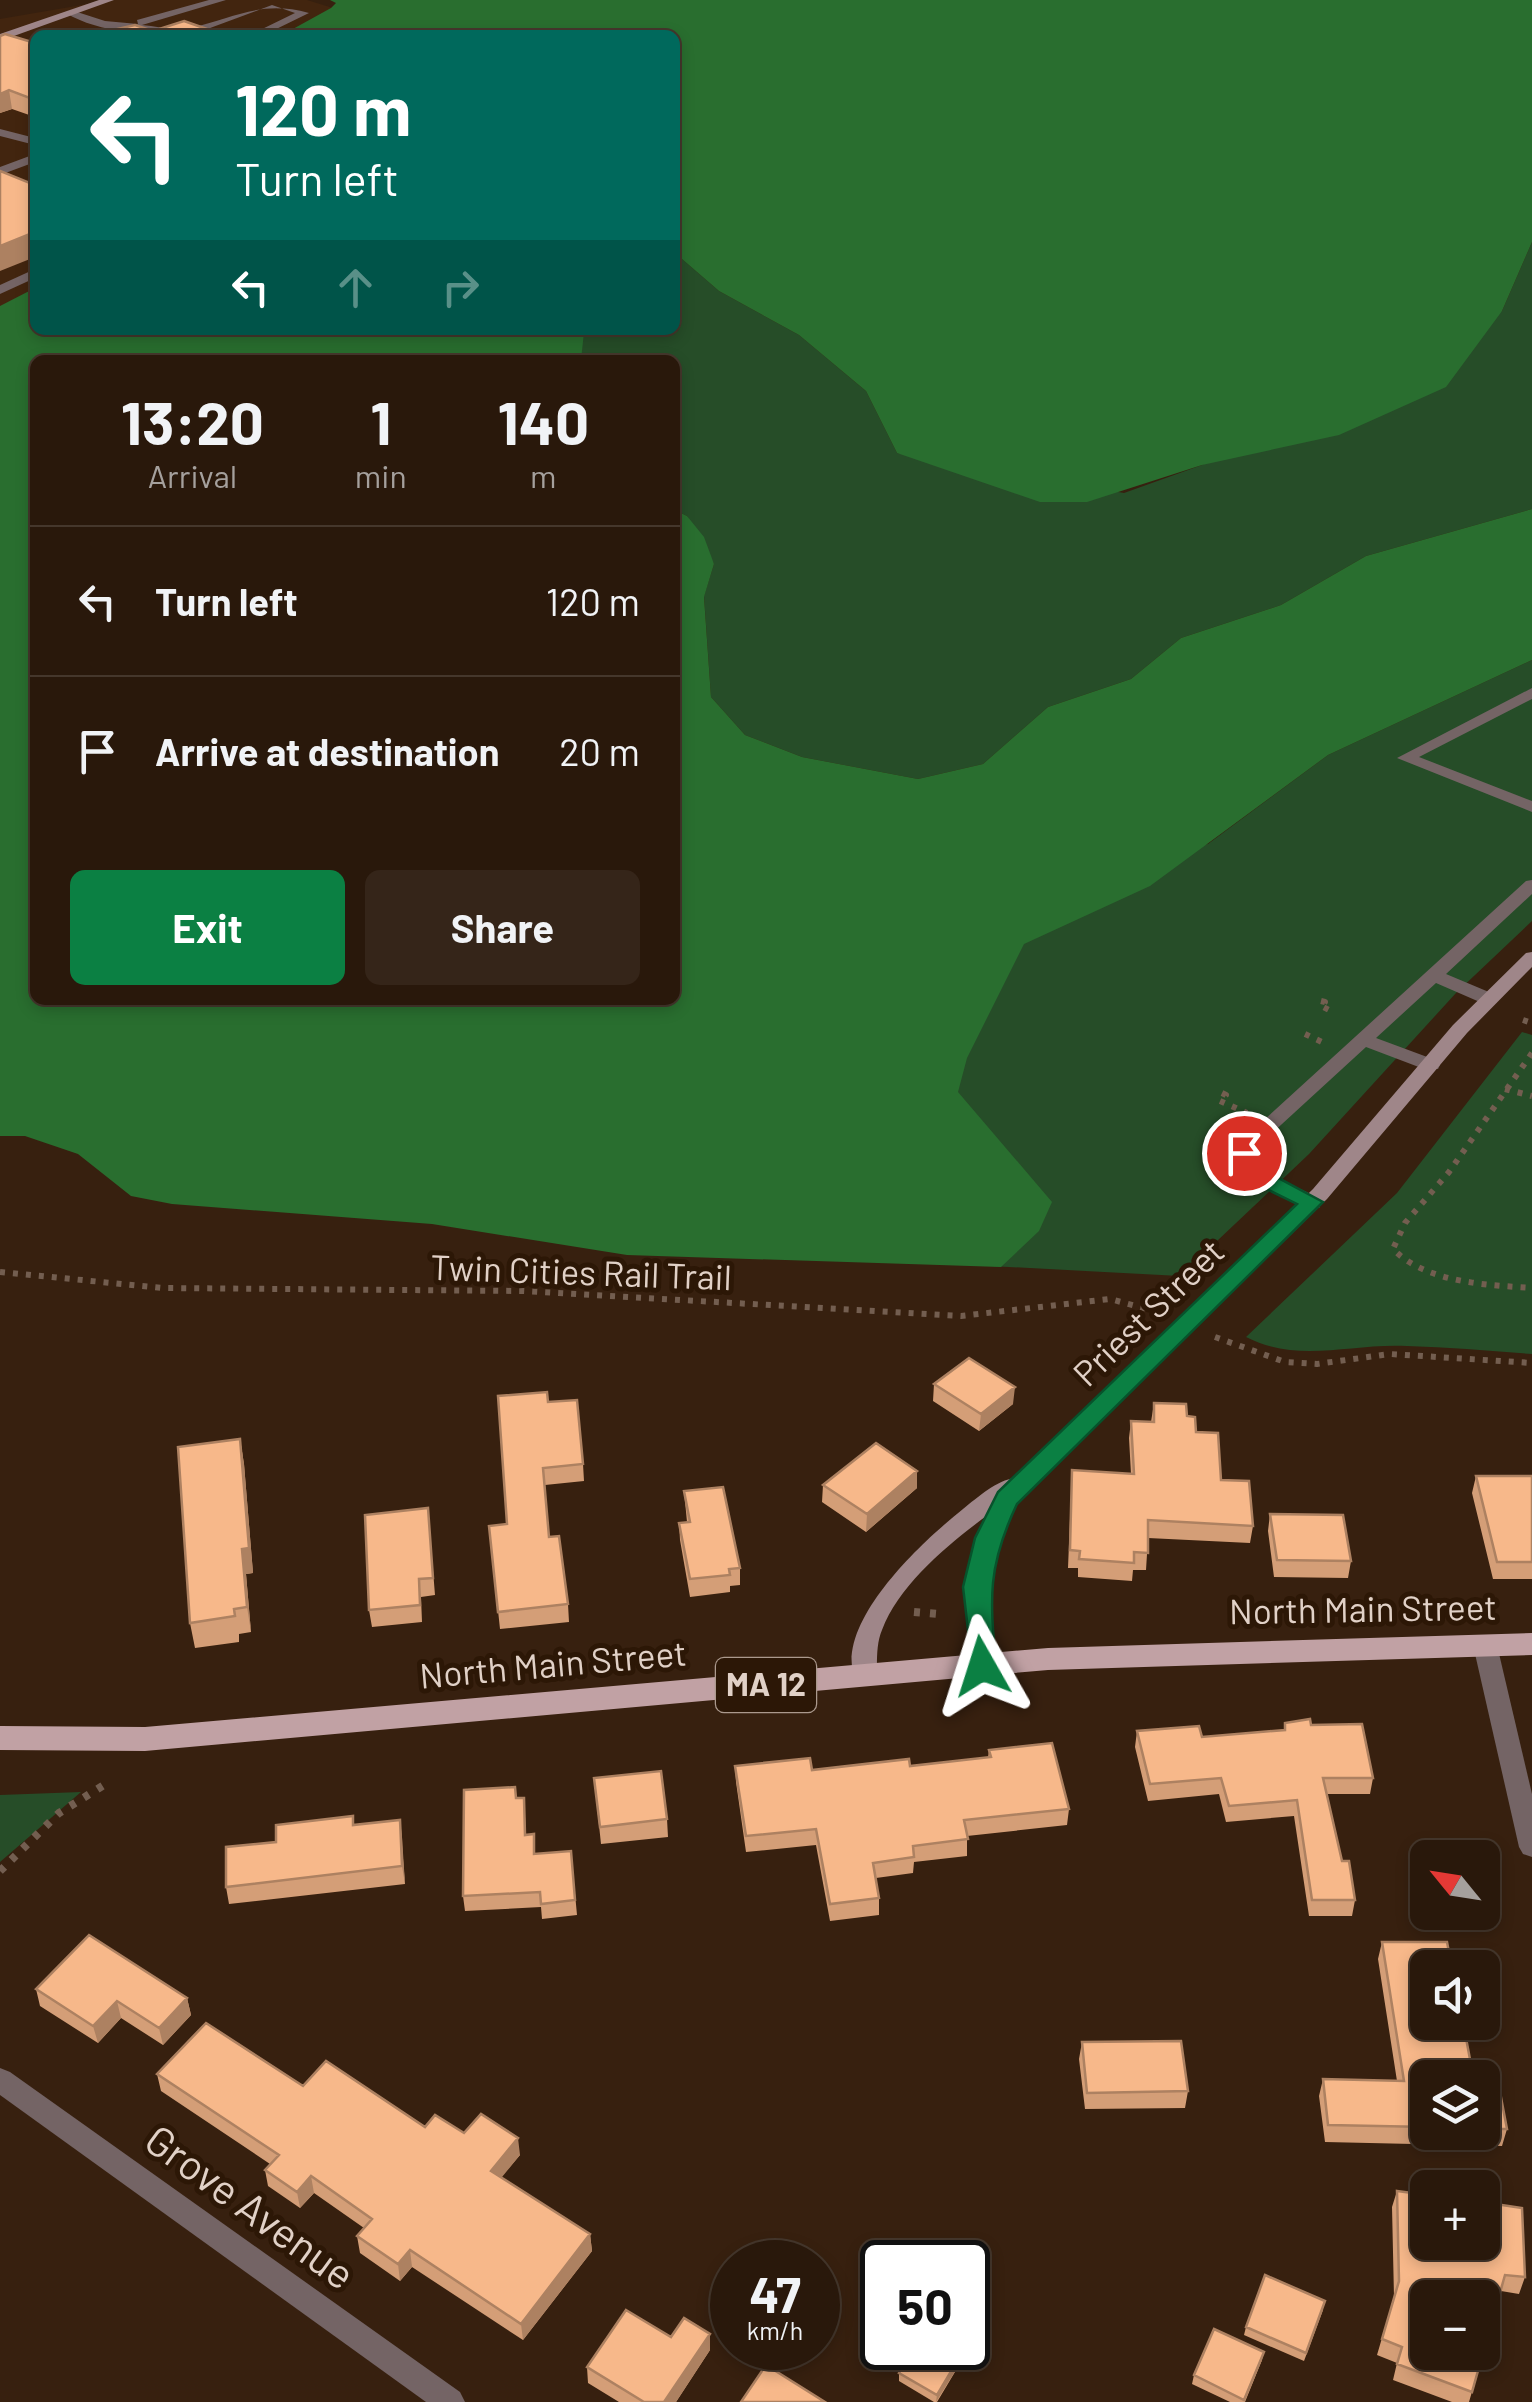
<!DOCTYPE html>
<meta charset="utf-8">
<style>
:root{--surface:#29180b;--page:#352519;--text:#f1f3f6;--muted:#a5a09d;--line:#45372c;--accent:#0b8043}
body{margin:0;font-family:Barlow,sans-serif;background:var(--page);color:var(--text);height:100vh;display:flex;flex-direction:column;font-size:38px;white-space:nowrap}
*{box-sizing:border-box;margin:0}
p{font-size:32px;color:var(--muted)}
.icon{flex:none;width:55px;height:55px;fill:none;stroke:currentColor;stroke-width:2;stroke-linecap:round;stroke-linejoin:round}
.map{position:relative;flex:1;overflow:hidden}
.panel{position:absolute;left:30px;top:355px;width:650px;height:650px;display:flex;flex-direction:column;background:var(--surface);border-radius:15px;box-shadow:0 5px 15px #0003,0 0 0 2px var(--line)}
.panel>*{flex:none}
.hud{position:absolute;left:30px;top:30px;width:650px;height:305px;border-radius:15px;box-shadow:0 5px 15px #0003,0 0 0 2px var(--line);background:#00695c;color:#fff;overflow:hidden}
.needle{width:65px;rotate:300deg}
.controls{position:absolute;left:1410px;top:1840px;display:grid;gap:20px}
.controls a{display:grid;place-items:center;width:90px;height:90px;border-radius:15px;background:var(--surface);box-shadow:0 5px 15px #0003,0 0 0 2px var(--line);font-size:50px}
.speed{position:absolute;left:710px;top:2240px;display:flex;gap:20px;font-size:50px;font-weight:700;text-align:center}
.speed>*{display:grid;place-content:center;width:130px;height:130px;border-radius:50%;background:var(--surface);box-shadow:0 5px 15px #0003,0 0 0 2px var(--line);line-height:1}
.speed small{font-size:25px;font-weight:400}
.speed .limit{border:5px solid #111;border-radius:15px;background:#fff;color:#111}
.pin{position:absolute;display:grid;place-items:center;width:85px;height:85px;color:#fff;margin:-42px;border:5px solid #fff;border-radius:50%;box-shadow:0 2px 10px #0007}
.me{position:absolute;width:110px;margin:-55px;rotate:354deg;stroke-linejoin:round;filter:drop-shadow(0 0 8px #0008)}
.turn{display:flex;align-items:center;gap:35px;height:210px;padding:0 40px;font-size:45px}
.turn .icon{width:130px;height:130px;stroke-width:2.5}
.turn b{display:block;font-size:70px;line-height:85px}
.lanes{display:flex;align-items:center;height:95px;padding:0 40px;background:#0003;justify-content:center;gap:50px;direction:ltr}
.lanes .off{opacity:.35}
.eta{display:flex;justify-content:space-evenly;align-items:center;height:170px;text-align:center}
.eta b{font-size:60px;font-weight:700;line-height:70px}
.primary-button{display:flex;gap:20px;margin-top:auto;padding:20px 40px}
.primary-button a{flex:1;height:115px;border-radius:15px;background:var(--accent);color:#fff;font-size:40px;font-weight:700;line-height:115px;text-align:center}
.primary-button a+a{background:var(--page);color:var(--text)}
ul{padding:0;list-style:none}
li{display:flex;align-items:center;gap:30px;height:150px;padding:0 40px;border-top:2px solid var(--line)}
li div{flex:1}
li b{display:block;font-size:38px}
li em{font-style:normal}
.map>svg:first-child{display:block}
.built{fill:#42250f}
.green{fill:#264d28}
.forest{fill:#296e2f}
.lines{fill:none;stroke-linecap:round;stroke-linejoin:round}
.path-far1{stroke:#735e50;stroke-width:6;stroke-dasharray:5 8;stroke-linecap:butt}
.path{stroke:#735e50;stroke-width:8;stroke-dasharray:6 10;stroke-linecap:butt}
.service{fill:#746465;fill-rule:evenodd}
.minor{fill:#746465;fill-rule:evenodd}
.tertiary{fill:#746465;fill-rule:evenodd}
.secondary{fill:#9f8689;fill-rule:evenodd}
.primary{fill:#c1a1a4;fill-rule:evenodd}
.wall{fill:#d49e77;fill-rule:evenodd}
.shaded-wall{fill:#ad8161}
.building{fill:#f7b88a;stroke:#ad8161;stroke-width:2.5;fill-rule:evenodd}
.route{fill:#0b8043;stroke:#07532c;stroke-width:2.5}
.labels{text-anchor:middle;stroke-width:10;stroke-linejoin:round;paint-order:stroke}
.shield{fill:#2c1706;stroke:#ab998d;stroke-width:2.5}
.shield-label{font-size:32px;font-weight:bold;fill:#e1d1c7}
.street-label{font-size:35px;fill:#e1d1c7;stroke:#2c1706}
.near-street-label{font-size:42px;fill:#e1d1c7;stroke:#2c1706}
</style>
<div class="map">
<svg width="1532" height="2402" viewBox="0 0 1532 2402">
<rect width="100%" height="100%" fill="#37200f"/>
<path class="built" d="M 111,0 L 307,0 L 349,13 L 320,35 L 35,35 L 35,306 L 0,332 L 0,19 Z"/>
<path class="green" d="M 1532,242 L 1532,509 L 1366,556 L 1281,605 L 1181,638 L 1131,679 L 1048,707 L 983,764 L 918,779 L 802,757 L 745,735 L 711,697 L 704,596 L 714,564 L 687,516 L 675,510 L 675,360 L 171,360 L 198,330 L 675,330 L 675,253 L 719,291 L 799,335 L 866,391 L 897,453 L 1124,493 L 1202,465 L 1502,311 Z
M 1532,660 L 1532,921 L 1456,993 L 1309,1154 L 1180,1276 L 858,1259 L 701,972 L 1208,844 L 1328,755 Z
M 1522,1032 L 1532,1035 L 1532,1354 C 1490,1351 1449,1347 1407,1346 C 1350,1343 1299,1364 1246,1337 L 1397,1193 Z
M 81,1792 L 0,1862 L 0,1795 Z"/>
<path class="forest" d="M 330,0 L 1532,0 L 1532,242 L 1502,311 L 1446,387 L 1339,435 L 1202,465 L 1087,502 L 1040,502 L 897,453 L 866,391 L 799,335 L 719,291 L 675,253 L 675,35 L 282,35 L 331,8 L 336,3 Z
M 35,288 L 35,330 L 584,332 L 581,360 L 35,360 L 35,1000 L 675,1000 L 675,510 L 687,516 L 704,537 L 714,564 L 704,597 L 711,697 L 745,735 L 802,757 L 918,779 L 983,764 L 1048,707 L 1131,679 L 1181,638 L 1281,605 L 1366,556 L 1532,509 L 1532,660 L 1328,755 L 1150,886 L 1024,944 L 967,1058 L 958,1092 L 1052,1202 L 1039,1231 L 1001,1267 L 627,1255 L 432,1224 L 172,1204 L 131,1196 L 78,1154 L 25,1136 L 0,1136 L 0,306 Z"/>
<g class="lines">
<path class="path-far1" d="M 1321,1001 L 1325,1002 L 1321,1006 L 1331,1011
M 1523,1020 L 1532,1023
M 1305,1034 L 1322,1042
M 1532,1053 L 1449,1172 L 1405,1223 L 1393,1249 C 1426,1283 1487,1285 1532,1288
M 1505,1089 L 1532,1096
M 1222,1093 L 1226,1095 L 1220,1101 L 1247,1113
M 0,1272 L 163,1288 L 524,1291 L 961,1316 L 1110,1299 L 1162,1313
M 1215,1337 L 1285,1362 L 1317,1364 L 1390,1354 L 1532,1363"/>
<path class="path" d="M 914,1612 L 938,1614
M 0,1871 L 59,1813 L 104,1785"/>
<path class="service" d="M 209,0 L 226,0 L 142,25 C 157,26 177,32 190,28 C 237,17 262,0 309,13 L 264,35 L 250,35 L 295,13 L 272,5 L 202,31 L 212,35 C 167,35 105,37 66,13 L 71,10 L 105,21 L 138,24 L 137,20 Z
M 0,129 L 35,138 L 35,145 L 0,136 Z
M 35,154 L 35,162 L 0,175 L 0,167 Z
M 35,269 L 35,278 L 0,294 L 0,285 Z
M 1532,688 L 1532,699 L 1419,757 L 1532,801 L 1532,812 L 1397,758 Z
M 1532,880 L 1532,894 L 1446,974 L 1496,995 L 1498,999 L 1496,1003 L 1482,1003 L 1436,983 L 1376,1038 L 1438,1061 L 1440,1065 L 1438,1069 L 1424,1069 L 1366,1047 L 1257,1147 L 1253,1162 L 1255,1167 L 1319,1198 L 1322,1203 L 1319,1208 L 1305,1208 L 1241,1176 L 1233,1162 L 1241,1141 L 1526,881 Z"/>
<path class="minor" d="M 1485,1636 L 1493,1639 L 1497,1645 L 1532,1794 L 1532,1857 L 1523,1854 L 1519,1847 L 1473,1645 L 1477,1639 Z"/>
<path class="tertiary" d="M 0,2068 L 10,2072 L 460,2392 L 465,2402 L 426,2402 L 0,2095 Z"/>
<path class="secondary" d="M 99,0 L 114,0 L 0,41 L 0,34 Z
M 1532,952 L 1532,967 L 1467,1033 L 1327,1199 L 1016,1504 C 990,1557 988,1609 994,1666 L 990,1672 L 982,1675 L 974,1672 L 970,1666 C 965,1613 965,1562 989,1514 C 950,1543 900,1583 882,1630 C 876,1644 877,1662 877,1677 L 873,1684 L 865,1686 L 857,1684 C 828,1627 924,1540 963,1509 C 978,1497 997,1480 1015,1478 L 1313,1189 L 1453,1025 L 1526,953 Z"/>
<path class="primary" d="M 1532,1633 L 1532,1655 L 1048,1670 L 145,1751 L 0,1750 L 0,1726 L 145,1727 L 1048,1648 Z"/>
</g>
<path class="wall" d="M 0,36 L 35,43 L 35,117 L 12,109 L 0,113 Z
M 934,1384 L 1013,1404 L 979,1431 L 933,1401 Z
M 548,1402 L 583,1464 L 584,1481 L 545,1485 L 549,1537 L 568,1604 L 569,1622 L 500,1629 L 489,1526 L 507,1524 Z
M 1154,1403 L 1187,1416 L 1221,1480 L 1253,1526 L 1250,1543 L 1148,1538 L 1146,1570 L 1133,1570 L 1132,1581 L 1078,1577 L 1078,1568 L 1068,1568 L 1072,1470 L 1131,1474 L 1129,1438 L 1131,1421 L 1151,1422 Z
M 240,1439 L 244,1464 L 253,1573 L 246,1574 L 251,1632 L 239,1634 L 239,1642 L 195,1648 L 190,1623 Z
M 1476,1476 L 1532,1476 L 1532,1579 L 1493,1579 L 1472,1493 Z
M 823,1485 L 917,1488 L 866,1532 L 822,1502 Z
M 684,1491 L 740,1568 L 740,1585 L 730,1586 L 730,1592 L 690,1597 L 680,1540 L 679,1523 L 687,1522 Z
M 428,1508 L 435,1595 L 421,1597 L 422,1622 L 372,1627 L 369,1610 Z
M 1270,1514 L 1351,1561 L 1348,1578 L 1274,1577 L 1268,1531 Z
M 1285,1723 L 1311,1725 L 1373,1778 L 1370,1794 L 1327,1794 L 1342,1861 L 1355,1900 L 1352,1916 L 1309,1916 L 1294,1816 L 1226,1822 L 1219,1794 L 1148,1801 L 1135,1747 L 1137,1731 L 1202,1737 L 1284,1730 Z
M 989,1750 L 1069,1809 L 1067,1825 L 967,1836 L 967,1856 L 914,1862 L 913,1873 L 876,1878 L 879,1898 L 879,1915 L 830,1921 L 816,1845 L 746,1852 L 736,1782 L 735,1766 L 812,1770 L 910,1766 L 988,1758 Z
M 594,1778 L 667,1819 L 668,1837 L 601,1844 Z
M 516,1798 L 524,1798 L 526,1835 L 535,1854 L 571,1851 L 577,1915 L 542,1919 L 541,1907 L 465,1911 L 463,1896 Z
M 400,1820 L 405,1884 L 229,1904 L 226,1887 L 276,1842 L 354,1825 Z
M 1382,1942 L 1447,1942 L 1452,1968 L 1428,1968 L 1428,2022 L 1463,2022 L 1472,2070 L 1496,2071 L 1507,2129 L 1502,2146 L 1325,2142 L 1319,2096 L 1323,2079 L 1397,2081 L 1378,1959 ZM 1428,2078 L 1482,2078 L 1482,2132 L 1428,2132 Z
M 36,1989 L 187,1998 L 191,2015 L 163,2045 L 121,2018 L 98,2043 L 40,2006 Z
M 1082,2042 L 1188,2091 L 1185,2108 L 1085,2109 L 1079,2059 Z
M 157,2074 L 303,2086 L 425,2127 L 464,2133 L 520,2155 L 501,2177 L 590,2234 L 592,2251 L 523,2340 L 412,2267 L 400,2281 L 360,2253 L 357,2236 L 364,2228 L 314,2193 L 300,2208 L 268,2186 L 265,2170 L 270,2164 L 161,2091 Z
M 1397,2191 L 1525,2277 L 1519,2294 L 1501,2291 L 1469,2402 L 1452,2402 L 1393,2380 L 1397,2363 L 1377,2355 L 1394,2297 L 1392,2207 Z
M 1323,2310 L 1304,2361 L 1244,2335 L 1246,2327 Z
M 671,2337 L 710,2350 L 676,2402 L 619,2402 L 588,2383 L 587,2367 Z
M 967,2352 L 937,2402 L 934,2402 L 899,2381 L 899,2373 Z
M 1262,2360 L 1245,2402 L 1230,2402 L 1192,2384 L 1194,2375 Z"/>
<path class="shaded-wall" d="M 9,90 L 12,109 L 0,113 L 0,94 Z
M 35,232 L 35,257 L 0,271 L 0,246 Z
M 1015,1387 L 1013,1404 L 979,1431 L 981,1414 Z
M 240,1439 L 244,1464 L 253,1573 L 246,1574 L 251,1632 L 247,1607 L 242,1549 Z
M 917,1471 L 917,1488 L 866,1532 L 867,1514 Z
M 400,1820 L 402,1837 L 405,1884 L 402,1866 Z
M 187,1998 L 191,2015 L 163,2045 L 159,2028 Z
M 117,2001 L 121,2018 L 98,2043 L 93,2026 Z
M 518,2138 L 520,2155 L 493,2188 L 491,2171 Z
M 311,2176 L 314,2193 L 300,2208 L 297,2192 Z
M 590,2234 L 592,2251 L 523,2340 L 521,2324 Z
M 410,2250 L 412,2267 L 400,2281 L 398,2264 Z
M 710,2334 L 710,2350 L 676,2402 L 664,2402 Z
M 965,2348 L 967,2348 L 967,2352 L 936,2402 L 937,2395 Z
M 1264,2352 L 1262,2360 L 1243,2402 Z"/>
<path class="building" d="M 184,21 L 224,35 L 91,35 L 135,25 L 153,31 Z
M 5,34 L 35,43 L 35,100 L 9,90 L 0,94 L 0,36 Z
M 0,171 L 35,185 L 35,216 L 33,217 L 35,218 L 35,232 L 0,246 Z
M 969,1358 L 1015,1387 L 981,1414 L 934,1384 Z
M 547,1392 L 548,1402 L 577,1400 L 583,1464 L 543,1468 L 549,1537 L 559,1536 L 568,1604 L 498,1612 L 489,1526 L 507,1524 L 498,1396 Z
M 1154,1403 L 1186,1404 L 1187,1416 L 1195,1417 L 1196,1432 L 1218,1433 L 1221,1480 L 1249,1481 L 1253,1526 L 1148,1520 L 1148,1553 L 1134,1552 L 1134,1563 L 1079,1559 L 1080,1551 L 1070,1550 L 1072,1470 L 1134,1474 L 1131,1421 L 1154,1422 Z
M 240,1439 L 249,1548 L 242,1549 L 247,1607 L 234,1609 L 235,1616 L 190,1623 L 178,1447 Z
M 876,1443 L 917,1471 L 867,1514 L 823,1485 Z
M 1476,1476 L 1532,1476 L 1532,1562 L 1497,1562 Z
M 723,1487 L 740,1568 L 729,1569 L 730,1575 L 690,1579 L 679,1523 L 690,1522 L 684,1491 Z
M 428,1508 L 433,1578 L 419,1579 L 420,1605 L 369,1610 L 365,1515 Z
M 1270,1514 L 1343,1515 L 1351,1561 L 1277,1560 Z
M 1310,1719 L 1311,1725 L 1362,1724 L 1373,1778 L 1323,1778 L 1342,1861 L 1349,1861 L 1355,1900 L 1312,1900 L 1297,1800 L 1229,1806 L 1221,1778 L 1150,1784 L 1137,1731 L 1199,1726 L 1202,1737 L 1285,1730 L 1285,1723 Z
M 1052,1743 L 1069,1809 L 964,1820 L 968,1839 L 913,1846 L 914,1857 L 873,1863 L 879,1898 L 830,1904 L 816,1829 L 746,1836 L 735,1766 L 810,1758 L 812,1770 L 909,1759 L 910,1766 L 991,1757 L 989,1750 Z
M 661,1771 L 667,1819 L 600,1827 L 594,1778 Z
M 515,1787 L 516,1798 L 524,1798 L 525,1835 L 534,1834 L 534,1854 L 571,1851 L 575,1900 L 541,1904 L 540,1892 L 463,1896 L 464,1790 Z
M 353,1816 L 353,1825 L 400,1820 L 402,1866 L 226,1887 L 226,1847 L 276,1842 L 276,1825 Z
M 89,1935 L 187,1998 L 159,2028 L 117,2001 L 93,2026 L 36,1989 Z
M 1382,1942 L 1447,1942 L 1452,1968 L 1428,1968 L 1428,2022 L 1463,2022 L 1472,2070 L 1496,2071 L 1507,2129 L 1482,2129 L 1482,2078 L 1428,2078 L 1428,2127 L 1328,2125 L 1323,2079 L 1404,2081 Z
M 206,2023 L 303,2086 L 326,2061 L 425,2127 L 435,2115 L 464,2133 L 481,2114 L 518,2138 L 491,2171 L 590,2234 L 521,2324 L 410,2250 L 398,2264 L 357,2236 L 372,2219 L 311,2176 L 297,2192 L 265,2170 L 279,2155 L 157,2074 Z
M 1181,2041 L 1188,2091 L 1087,2093 L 1082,2042 Z
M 1397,2191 L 1428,2195 L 1428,2242 L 1482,2242 L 1482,2202 L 1522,2208 L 1525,2277 L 1505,2275 L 1472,2392 L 1397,2364 L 1402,2347 L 1382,2339 L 1399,2281 ZM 1428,2298 L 1482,2298 L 1482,2352 L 1428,2352 Z
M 1265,2275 L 1325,2301 L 1306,2353 L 1246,2327 Z
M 626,2310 L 671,2337 L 684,2318 L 710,2334 L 664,2402 L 644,2402 L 587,2367 Z
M 1214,2329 L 1264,2352 L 1244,2400 L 1194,2375 Z
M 915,2348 L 965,2348 L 937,2395 L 899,2373 Z
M 766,2365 L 825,2402 L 741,2402 Z"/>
<path class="route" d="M 1244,1146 L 1252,1148 L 1258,1167 L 1323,1202 L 1017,1504 C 987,1567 990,1598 996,1666 L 992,1673 L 973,1673 L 963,1587 L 975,1538 L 998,1492 L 1297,1204 L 1240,1176 L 1233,1153 Z"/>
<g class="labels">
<rect class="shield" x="716" y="1658" width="100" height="54" rx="8"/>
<g class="shield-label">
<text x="766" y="1696">MA 12</text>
</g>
<g class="street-label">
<text transform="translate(581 1273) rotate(2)" y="12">Twin Cities Rail Trail</text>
<text transform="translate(1149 1313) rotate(-44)" y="12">Priest Street</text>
<text transform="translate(1363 1610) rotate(-1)" y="12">North Main Street</text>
<text transform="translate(553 1665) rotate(-5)" y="12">North Main Street</text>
</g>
<g class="near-street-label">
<text transform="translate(250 2207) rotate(36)" y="15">Grove Avenue</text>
</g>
</g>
</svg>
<div class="controls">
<a><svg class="needle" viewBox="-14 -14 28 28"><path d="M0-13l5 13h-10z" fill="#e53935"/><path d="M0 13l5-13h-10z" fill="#a5a09d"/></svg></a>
<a><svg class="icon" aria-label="sound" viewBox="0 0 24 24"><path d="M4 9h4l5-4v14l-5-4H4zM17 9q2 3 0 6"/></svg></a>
<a><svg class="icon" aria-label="layers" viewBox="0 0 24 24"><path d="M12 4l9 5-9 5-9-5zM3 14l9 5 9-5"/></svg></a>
<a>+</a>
<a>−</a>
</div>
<div class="speed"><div>47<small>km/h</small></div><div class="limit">50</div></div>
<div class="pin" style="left:1244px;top:1153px;background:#d93025"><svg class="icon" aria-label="arrive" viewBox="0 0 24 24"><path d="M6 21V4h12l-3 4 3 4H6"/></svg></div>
<svg class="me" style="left:982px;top:1666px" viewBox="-20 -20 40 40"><path d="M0-17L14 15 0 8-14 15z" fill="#0b8043" stroke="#fff" stroke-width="4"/></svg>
<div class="hud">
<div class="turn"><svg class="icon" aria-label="left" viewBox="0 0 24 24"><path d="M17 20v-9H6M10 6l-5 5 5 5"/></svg><div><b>120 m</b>Turn left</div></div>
<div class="lanes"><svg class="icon" aria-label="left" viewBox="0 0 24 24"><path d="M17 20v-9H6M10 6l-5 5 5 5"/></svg><svg class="icon off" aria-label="ahead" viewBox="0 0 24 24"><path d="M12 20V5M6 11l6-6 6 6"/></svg><svg class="icon off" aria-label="right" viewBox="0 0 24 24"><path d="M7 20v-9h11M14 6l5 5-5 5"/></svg></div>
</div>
<section class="panel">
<div class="eta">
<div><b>13:20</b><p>Arrival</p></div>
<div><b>1</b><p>min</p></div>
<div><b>140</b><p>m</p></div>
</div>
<ul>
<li><svg class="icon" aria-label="left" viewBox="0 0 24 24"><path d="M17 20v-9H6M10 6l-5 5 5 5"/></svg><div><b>Turn left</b></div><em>120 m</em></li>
<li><svg class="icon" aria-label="arrive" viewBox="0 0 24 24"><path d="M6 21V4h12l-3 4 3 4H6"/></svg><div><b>Arrive at destination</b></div><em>20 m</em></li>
</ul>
<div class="primary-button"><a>Exit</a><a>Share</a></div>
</section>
</div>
